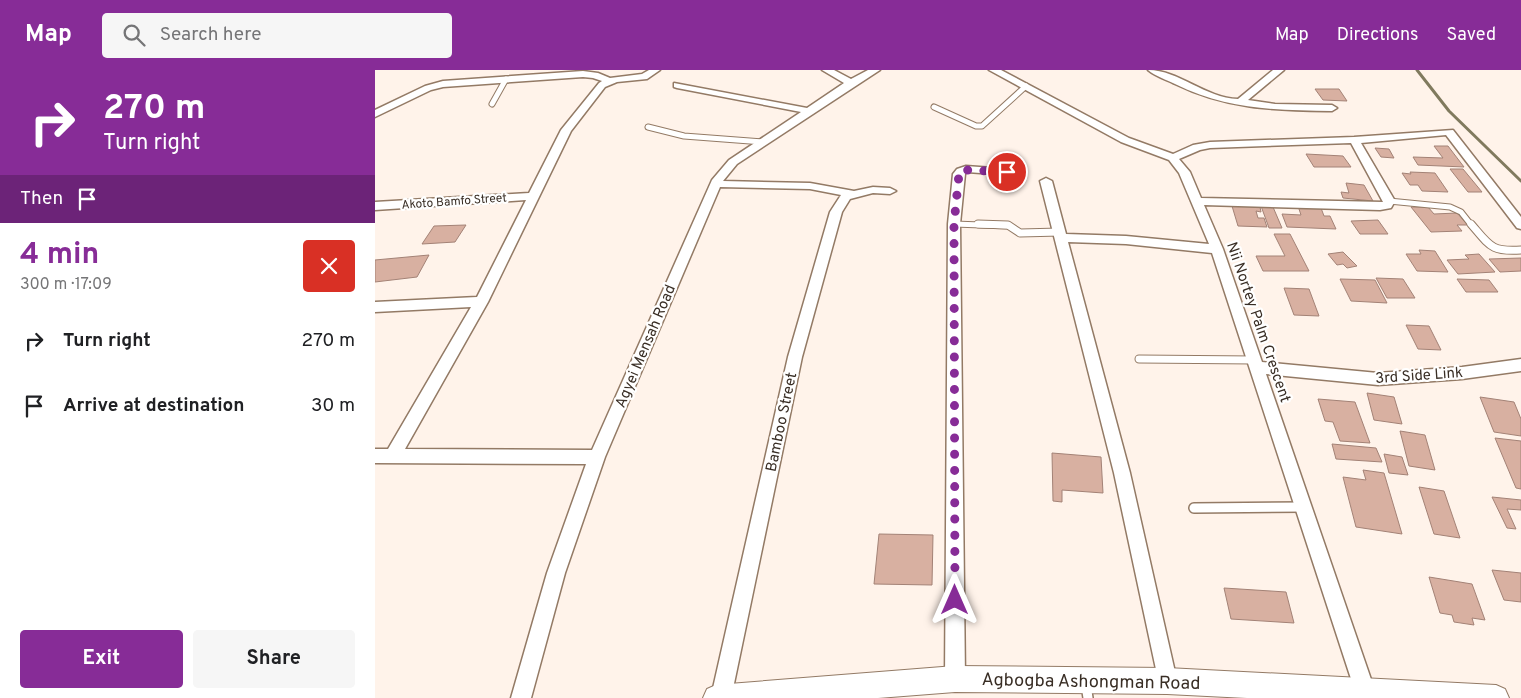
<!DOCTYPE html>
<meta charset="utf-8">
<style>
:root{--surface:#fff;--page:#f6f6f6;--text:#202124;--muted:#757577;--accent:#872c97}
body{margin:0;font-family:Overpass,sans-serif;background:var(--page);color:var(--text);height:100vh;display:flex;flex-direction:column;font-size:19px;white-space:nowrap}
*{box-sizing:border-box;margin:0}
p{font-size:16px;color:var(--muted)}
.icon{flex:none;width:28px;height:28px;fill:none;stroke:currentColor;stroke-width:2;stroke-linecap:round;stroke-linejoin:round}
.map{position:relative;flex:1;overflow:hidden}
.drawer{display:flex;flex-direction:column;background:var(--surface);width:375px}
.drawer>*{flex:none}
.guide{background:#872c97;color:#fff;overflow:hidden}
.pin{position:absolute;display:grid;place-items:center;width:42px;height:42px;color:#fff;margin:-21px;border:2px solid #fff;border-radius:50%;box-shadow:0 1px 5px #0007}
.me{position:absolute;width:55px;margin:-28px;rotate:0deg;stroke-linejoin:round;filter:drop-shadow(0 0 4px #0008)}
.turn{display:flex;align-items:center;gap:18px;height:105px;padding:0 20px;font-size:22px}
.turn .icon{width:65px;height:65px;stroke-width:2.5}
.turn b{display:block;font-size:35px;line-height:42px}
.then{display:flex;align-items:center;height:48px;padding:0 20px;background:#0003;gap:10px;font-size:19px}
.round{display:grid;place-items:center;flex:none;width:52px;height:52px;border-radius:5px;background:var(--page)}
.headline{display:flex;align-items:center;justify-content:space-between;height:85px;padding:0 20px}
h1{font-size:30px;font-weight:700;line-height:38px;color:var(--accent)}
.button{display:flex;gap:10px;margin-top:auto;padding:10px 20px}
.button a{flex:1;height:58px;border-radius:5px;background:var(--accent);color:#fff;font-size:20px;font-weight:700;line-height:58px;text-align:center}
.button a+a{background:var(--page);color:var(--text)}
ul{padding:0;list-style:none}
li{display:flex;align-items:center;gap:15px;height:65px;padding:0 20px}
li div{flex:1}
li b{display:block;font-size:19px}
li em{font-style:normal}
header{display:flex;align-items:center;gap:30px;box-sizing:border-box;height:70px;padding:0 25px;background:var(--accent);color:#fff}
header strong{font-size:24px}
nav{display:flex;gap:28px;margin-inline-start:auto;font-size:18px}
.search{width:350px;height:45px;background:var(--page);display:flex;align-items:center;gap:12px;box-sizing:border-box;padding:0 18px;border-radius:5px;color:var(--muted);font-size:19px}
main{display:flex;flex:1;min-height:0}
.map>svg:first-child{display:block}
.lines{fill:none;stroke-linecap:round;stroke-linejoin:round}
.stream{stroke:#807a5e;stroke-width:3}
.building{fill:#d8b0a1;stroke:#a38276}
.service-far2-casing{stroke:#937a65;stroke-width:7}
.service-far1-casing{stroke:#937a65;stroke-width:9}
.service-casing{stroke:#937a65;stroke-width:12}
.minor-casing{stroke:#937a65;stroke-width:3}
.tertiary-casing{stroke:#937a65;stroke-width:2}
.service-far2{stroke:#fff;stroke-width:5}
.service-far1{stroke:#fff;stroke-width:7}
.service{stroke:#fff;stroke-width:9}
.minor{fill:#fff;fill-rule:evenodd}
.tertiary{fill:#fff;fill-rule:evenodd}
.route{stroke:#872c97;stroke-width:9;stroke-dasharray:0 16.2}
.labels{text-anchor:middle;stroke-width:4.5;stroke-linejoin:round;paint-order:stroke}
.far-street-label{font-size:12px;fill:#392e25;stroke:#fff}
.street-label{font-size:15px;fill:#392e25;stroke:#fff}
.near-street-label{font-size:18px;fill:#392e25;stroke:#fff}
</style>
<header>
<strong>Map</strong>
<div class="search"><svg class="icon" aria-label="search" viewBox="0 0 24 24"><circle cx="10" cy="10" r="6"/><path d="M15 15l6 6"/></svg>Search here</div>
<nav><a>Map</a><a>Directions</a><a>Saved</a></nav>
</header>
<main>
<section class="drawer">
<div class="guide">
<div class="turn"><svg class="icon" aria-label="right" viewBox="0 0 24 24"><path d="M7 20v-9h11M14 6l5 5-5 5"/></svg><div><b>270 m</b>Turn right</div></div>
<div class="then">Then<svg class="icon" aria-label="arrive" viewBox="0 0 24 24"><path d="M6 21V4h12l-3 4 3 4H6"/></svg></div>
</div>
<div class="headline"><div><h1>4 min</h1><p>300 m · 17:09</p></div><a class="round" style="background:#d93025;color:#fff"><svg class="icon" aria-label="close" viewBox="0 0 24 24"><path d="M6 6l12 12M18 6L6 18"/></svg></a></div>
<ul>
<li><svg class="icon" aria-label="right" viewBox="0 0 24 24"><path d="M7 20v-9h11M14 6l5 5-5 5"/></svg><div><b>Turn right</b></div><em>270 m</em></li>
<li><svg class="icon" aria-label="arrive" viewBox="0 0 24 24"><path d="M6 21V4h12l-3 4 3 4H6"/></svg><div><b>Arrive at destination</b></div><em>30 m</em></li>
</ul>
<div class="button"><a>Exit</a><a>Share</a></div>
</section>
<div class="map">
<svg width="1146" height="628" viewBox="0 0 1146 628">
<rect width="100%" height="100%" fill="#fff3ea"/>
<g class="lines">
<path class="stream" d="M 1042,0 L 1074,41 L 1146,111"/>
</g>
<path class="building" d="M 940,19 L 964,19 L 972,31 L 948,30 Z
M 1059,76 L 1073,76 L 1089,97 L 1043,95 L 1038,87 L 1068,88 Z
M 1000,78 L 1014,79 L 1019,88 L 1006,87 Z
M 931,84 L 968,86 L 976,97 L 939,97 Z
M 1075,99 L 1088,99 L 1107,122 L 1093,122 Z
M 1035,102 L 1060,103 L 1073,122 L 1047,121 L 1043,115 L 1035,115 L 1027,103 L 1036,104 Z
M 971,113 L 989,115 L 998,131 L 968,128 L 966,122 L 974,123 Z
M 857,136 L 885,137 L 886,142 L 881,141 L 883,148 L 889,148 L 892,157 L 863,156 Z
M 886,136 L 898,137 L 907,158 L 894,158 Z
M 923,136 L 946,138 L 949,146 L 955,146 L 961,159 L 912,157 L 907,144 L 926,145 Z
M 1036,137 L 1053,137 L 1059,144 L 1082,143 L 1093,155 L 1082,155 L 1087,161 L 1056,162 Z
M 1003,150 L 1013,164 L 985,164 L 976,151 Z
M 91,155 L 80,172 L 47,174 L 59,156 Z
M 899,164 L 915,164 L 934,201 L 888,201 L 881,186 L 910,186 Z
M 1044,180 L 1060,181 L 1073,202 L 1042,201 L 1031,184 L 1046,184 Z
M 968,182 L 982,196 L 972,198 L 968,194 L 962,195 L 953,184 Z
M 1104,184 L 1120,202 L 1083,204 L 1072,190 L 1094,189 L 1090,185 Z
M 54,185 L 42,207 L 0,212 L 0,190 Z
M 1146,188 L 1146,201 L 1125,202 L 1114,189 Z
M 1001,208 L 1028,209 L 1040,228 L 1012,228 Z
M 965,209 L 1000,210 L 1012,233 L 976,231 Z
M 1082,209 L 1114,210 L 1123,222 L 1091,222 Z
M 909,218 L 934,219 L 944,246 L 919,245 Z
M 1031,255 L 1054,256 L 1066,280 L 1043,279 Z
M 992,323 L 1019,327 L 1027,354 L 999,350 Z
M 1105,327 L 1139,332 L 1146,349 L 1146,366 L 1119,362 Z
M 943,329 L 980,332 L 995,373 L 965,371 L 958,352 L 950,351 Z
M 1025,361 L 1050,365 L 1060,400 L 1034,396 Z
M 1120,368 L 1146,371 L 1146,419 L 1141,418 Z
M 957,374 L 1001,378 L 1007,392 L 961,389 Z
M 677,383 L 726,387 L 728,423 L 687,420 L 687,432 L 678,431 Z
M 1009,384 L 1027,387 L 1033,405 L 1014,403 Z
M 988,400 L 1009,403 L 1027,464 L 981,457 L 968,407 L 991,410 Z
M 1044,417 L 1069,421 L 1085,468 L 1059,464 Z
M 1117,427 L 1146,430 L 1146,440 L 1132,439 L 1141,459 L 1132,458 Z
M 504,464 L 558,465 L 557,515 L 499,514 Z
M 1117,500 L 1146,503 L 1146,532 L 1129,530 Z
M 1054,507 L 1097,514 L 1110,550 L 1097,548 L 1099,555 L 1079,552 L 1077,545 L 1065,543 Z
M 849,518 L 911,522 L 919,553 L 856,549 Z"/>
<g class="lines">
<defs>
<path id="service-far2" d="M 117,34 L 131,9
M 559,37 L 601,56 L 607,56 L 651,16
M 273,57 L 309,66 L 388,72
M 1014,131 L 1075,137 L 1086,142 L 1097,156
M 579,154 L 634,156"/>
<path id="service-far1" d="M 603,154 L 633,155 L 645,163 L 685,162
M 1096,154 C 1115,176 1116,182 1146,180
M 764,289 L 879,290"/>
<path id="service" d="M 819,438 L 929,437
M 711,615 L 713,628"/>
<path id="minor" d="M 274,0 L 285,0 L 272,9 L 242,12 L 230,17 L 196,61 L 113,232 L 30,379 L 217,380 L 337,110 L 354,90 L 426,42 L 302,18 L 299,17 L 299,13 L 432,38 L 469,13 L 447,0 L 459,0 L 476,9 L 493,0 L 505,0 L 362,94 L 348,111 L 435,113 L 479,121 L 498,117 L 515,118 L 521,121 L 515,124 L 498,123 L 475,129 L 467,142 L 427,287 L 356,628 L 336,627 L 413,287 L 455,142 L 466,125 L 435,119 L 345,117 L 230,387 L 190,503 L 156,628 L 136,628 L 172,503 L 211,394 L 0,393 L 0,379 L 13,379 L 96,237 L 0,242 L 0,232 L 102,227 L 151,130 L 0,140 L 0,132 L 154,123 L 186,60 L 224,13 L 227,11 L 218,8 L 208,7 L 68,17 L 56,20 L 0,47 L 0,40 L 50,16 L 68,11 L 208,1 L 223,3 L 235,8 L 267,4 Z
M 614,0 L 626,0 L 754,68 L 798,84 L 818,75 L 835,72 L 979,67 L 1078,60 L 1146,147 L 1146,159 L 1142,158 L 1071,65 L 986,73 L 1020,131 L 1016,138 L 1005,140 L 829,135 L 848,179 L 887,292 L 1003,303 L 1087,297 L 1146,289 L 1146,301 L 1087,309 L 1003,315 L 891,304 L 1000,621 L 997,628 L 983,628 L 980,621 L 837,183 L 751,174 L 693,172 L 755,403 L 802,611 L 799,618 L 792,621 L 785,618 L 739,403 L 665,111 L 671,108 L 677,111 L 691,164 L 751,166 L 834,174 L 804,103 L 794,90 L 746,72 ZM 976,73 L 1008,132 L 826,128 L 815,102 L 804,89 L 825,80 L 835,78 Z
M 773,0 C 804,0 830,28 863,29 L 898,0 L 909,0 L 873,30 L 900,34 L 957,35 L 962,38 L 957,41 C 900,40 853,40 800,14 C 792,10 780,6 773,0 Z
M 591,96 L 632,99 L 638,102 L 632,105 L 592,102 L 590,104 L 585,154 L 590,609 L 587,616 L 580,619 L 573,616 L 570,609 L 573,154 L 578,104 L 582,99 Z"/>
<path id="tertiary" d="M 580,596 L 792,598 L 1121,615 L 1130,619 L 1134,628 L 872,628 L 792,624 L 580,622 L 503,628 L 328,628 L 332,619 L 341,615 Z"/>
</defs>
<use href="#service-far2" class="service-far2-casing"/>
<use href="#service-far1" class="service-far1-casing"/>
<use href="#service" class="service-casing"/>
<use href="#minor" class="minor-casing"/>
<use href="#tertiary" class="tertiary-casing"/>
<use href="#service-far2" class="service-far2"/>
<use href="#service-far1" class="service-far1"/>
<use href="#service" class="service"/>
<use href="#minor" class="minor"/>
<use href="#tertiary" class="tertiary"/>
</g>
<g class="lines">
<path class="route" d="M 580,530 L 579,154 L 584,104 L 586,100 L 591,100 L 632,102"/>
</g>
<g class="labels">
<g class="far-street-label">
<text transform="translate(79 131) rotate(-4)" y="4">Akoto Bamfo Street</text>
</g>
<g class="street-label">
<text transform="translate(884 252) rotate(71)" y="5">Nii Nortey Palm Crescent</text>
<text transform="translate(270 276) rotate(-67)" y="5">Agyei Mensah Road</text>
<text transform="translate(1044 305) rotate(-4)" y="5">3rd Side Link</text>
<text transform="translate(406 352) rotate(-78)" y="5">Bamboo Street</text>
</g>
<g class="near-street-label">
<text transform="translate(716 611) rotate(1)" y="6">Agbogba Ashongman Road</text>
</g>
</g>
</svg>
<div class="pin" style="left:632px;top:102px;background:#d93025"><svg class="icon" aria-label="arrive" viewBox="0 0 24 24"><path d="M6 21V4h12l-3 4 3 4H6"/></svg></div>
<svg class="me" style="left:580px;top:530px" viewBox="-20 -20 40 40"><path d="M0-17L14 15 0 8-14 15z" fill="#872c97" stroke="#fff" stroke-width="4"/></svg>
</div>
</main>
